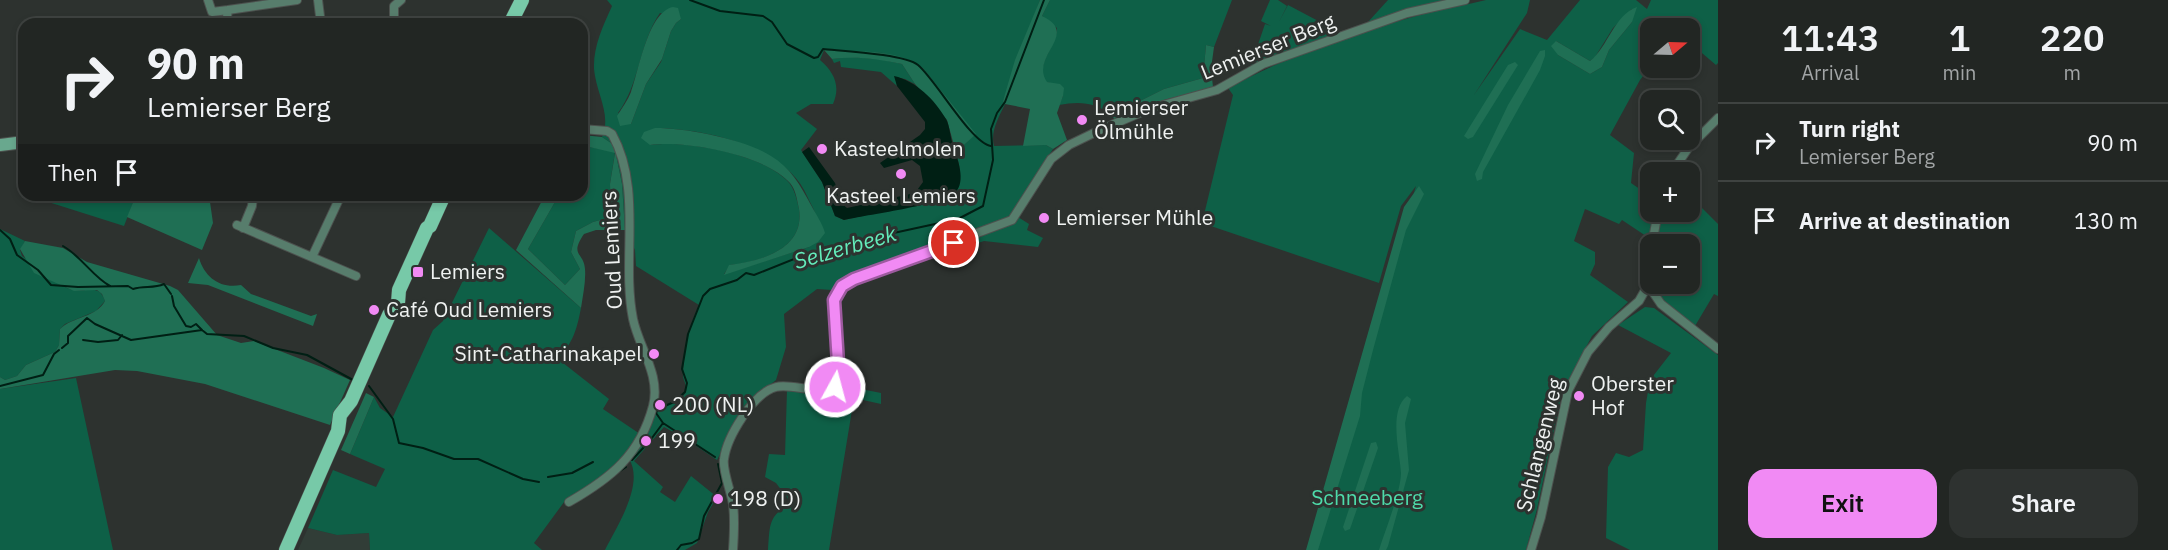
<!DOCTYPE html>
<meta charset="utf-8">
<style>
:root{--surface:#222623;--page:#2e3230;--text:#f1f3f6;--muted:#a2a5a6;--line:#3f4341;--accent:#f18af4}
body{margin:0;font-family:"IBM Plex Sans",sans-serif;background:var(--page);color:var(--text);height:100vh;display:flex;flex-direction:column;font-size:22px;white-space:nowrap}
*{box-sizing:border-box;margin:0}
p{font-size:20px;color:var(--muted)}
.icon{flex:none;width:33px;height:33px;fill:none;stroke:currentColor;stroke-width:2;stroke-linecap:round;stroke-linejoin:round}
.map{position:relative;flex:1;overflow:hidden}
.sheet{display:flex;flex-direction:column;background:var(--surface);width:450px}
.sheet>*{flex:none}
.top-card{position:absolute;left:18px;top:18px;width:570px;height:183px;border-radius:18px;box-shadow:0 3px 9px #0003,0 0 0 2px var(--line);background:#222623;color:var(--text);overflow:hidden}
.needle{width:39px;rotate:71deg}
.controls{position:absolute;left:1640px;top:18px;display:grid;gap:12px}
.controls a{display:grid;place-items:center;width:60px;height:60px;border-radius:12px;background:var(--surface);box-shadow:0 3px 9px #0003,0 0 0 2px var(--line);font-size:30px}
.pin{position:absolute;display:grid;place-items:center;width:51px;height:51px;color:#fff;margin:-26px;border:3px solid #fff;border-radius:50%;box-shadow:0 2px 6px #0007}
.me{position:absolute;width:66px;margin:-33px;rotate:7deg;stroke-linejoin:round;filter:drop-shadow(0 0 4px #0008)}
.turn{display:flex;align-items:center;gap:21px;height:126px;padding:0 30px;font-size:27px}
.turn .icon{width:78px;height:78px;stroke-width:2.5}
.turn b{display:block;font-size:42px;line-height:51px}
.then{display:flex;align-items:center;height:57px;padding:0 30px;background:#0003;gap:12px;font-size:22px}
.eta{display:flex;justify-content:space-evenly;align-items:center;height:102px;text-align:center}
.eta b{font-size:36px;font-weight:600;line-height:42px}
.cta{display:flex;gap:12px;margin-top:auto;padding:12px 30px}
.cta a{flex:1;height:69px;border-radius:18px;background:var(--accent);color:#111;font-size:24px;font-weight:600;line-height:69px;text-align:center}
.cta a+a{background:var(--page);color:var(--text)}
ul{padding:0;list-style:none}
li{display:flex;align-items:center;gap:18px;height:78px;padding:0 30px;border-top:2px solid var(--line)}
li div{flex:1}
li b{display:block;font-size:22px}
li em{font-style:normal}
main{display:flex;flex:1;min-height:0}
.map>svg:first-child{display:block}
.built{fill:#313d37}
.green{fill:#0e6047;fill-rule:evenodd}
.forest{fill:#1f6f54}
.water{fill:#001f14}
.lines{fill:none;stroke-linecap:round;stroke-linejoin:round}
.stream{stroke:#001f14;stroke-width:2}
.street-casing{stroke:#4c514e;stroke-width:10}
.secondary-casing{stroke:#4c514e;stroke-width:14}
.primary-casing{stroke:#4c514e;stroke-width:15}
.street{stroke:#577d6c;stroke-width:8}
.secondary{stroke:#69a88e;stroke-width:12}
.primary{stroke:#77c9a8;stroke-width:14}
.route-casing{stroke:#9d5a9f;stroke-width:15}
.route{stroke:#f18af4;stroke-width:10}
.poi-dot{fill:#f18af4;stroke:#2d322f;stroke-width:2}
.labels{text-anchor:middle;stroke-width:6;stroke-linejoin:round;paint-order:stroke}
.street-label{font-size:21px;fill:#eff2f1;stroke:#2d322f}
.poi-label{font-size:21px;fill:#eff2f1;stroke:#2d322f;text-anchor:start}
.park-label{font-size:21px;fill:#4edbaa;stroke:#2d322f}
.water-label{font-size:22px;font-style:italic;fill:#63edbb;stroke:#2d322f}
</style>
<main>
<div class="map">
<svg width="1718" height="550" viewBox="0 0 1718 550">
<rect width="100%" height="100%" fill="#2d322f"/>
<path class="built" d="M 308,528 L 337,535 L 369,533 L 370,550 L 298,550 Z"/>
<path class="green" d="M 607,0 L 1040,0 L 1003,101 L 1005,104 C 999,117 990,132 994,146 L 1046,145 L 1053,149 L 1010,218 L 851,277 L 832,290 L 817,289 L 784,314 L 786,347 L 776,380 L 745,405 L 717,460 L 686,439 L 664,427 L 634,461 L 663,487 L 660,492 L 675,502 L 691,476 L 717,497 L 708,512 L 697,543 L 685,550 L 605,550 C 616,528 645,484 629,459 L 642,443 L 657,407 L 660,408 C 667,405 679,402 684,395 C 690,387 682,381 683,373 C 684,350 689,326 699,305 L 636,266 L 635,250 L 625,230 L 622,184 L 614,145 L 602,137 C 612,115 596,93 594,69 C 593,47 603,26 612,6 ZM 660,13 L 681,19 L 676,23 L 671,31 L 661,62 L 646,84 L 631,124 L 618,113 C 640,84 639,43 660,13 ZM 824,50 L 883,53 L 923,68 L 975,134 L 964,145 L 955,149 C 961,171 964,179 948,197 L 844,220 L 835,216 L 822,182 L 801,150 L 817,129 L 796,113 L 811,104 L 833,104 C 841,86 834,72 820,60 ZM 655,128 C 706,129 787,146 808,198 C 810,203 815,210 815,215 C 815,225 811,237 809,247 L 724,274 L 730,265 C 762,261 805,249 799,209 C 796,196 794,185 783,177 C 755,153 686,140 650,145 Z
M 1050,0 L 1232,0 L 1214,47 L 1206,45 L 1203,78 L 1164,89 L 1112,115 C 1095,102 1079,101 1059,105 L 1063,96 L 1055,84 L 1046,82 C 1034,64 1057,47 1057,28 L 1042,16 Z
M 1270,0 L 1278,0 L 1287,6 L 1279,22 L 1288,5 L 1341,33 L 1250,68 L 1265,24 L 1271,26 L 1261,21 Z
M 1388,0 L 1456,0 L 1368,22 Z
M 1486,0 L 1530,0 L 1527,13 L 1474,95 L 1520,29 L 1547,40 L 1580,0 L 1636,0 L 1647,9 L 1651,0 L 1718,0 L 1718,63 L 1716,65 L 1689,42 L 1689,28 L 1673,28 L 1666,23 L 1662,28 L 1650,28 L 1650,67 L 1640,80 L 1610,135 L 1634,153 L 1631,183 L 1650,196 L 1650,212 L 1654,212 L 1649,238 L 1622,220 L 1619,224 L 1585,209 L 1574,241 L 1595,252 L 1595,264 L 1590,275 L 1628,302 L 1592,336 L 1562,392 L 1537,509 L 1526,550 L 1310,550 L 1416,186 L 1401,206 L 1379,283 L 1202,223 L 1233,95 L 1228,88 C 1289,55 1360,31 1427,13 C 1446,8 1466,5 1486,0 ZM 1632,9 L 1632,22 L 1609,50 L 1602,67 L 1590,74 L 1558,55 L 1556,41 L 1590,61 L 1595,57 L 1613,28 Z
M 849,57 L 879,59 L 902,64 L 915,84 L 905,79 L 895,77 L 897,86 L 881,72 L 841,67 L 840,61 L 834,63 L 832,59 Z
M 585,146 L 615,152 L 610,184 L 611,217 L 593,222 L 576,231 L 571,252 L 580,269 L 565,285 L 528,249 L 559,195 L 582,195 L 582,152 Z
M 1689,188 L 1702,208 L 1718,224 L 1718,296 L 1714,294 L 1695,326 L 1662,300 L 1652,284 L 1689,284 L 1689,244 L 1655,244 L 1662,212 L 1689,212 Z
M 44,195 L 136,195 L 124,226 L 42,200 Z
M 1018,217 L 1029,224 L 1027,230 L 1043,238 L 1038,247 L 984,241 L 874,277 L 874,274 L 914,260 L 918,261 L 998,230 L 1011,224 Z
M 489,228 L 581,308 C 577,329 573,343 558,359 L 609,399 L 603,409 L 640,434 L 629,452 L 605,474 L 577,495 L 567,498 L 534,543 L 542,550 L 370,550 L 369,533 L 337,535 L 308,528 L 333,470 L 376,487 L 385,469 L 350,454 L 374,397 L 380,408 L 393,417 L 433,330 L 443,321 Z
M 0,229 L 25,241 L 20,250 L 22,256 C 35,264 59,287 73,290 C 87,293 99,283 105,301 L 96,311 L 65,324 L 60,329 L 59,345 L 55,352 L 26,365 L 17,376 L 5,380 L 0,377 Z
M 1645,307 L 1654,308 L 1718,355 L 1718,550 L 1630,550 L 1606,538 L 1608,467 L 1616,453 L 1629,457 L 1643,450 L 1646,403 L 1650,380 L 1671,353 L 1618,325 Z
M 76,378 L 113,550 L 0,550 L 0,389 Z
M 841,385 L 881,393 L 881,404 L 854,398 L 829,550 L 768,550 C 770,525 768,516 791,503 L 776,483 L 765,477 L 769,454 L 785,455 L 787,390 L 833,393 Z"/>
<path class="forest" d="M 1040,0 L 1050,0 L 1042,16 C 1081,34 1029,56 1047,82 L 1060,84 L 1064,88 L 1063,96 L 1057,113 L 1067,140 L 1053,149 L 1046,145 L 1023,146 L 1030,109 L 1005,104 L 1003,101 L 1015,60 Z
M 673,7 L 678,8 L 681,19 L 676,23 L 671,31 L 662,59 L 646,84 L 631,124 L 620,126 L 617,116 C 622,108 628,100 631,92 C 639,70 648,12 673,7 Z
M 1637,7 L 1632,22 L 1609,50 L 1602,67 L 1590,74 L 1558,55 L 1551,46 L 1556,41 L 1590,61 C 1608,47 1614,15 1637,7 Z
M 1206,45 L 1214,47 L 1211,69 L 1213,87 L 1164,100 L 1114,119 L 1112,115 L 1164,89 L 1203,78 Z
M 824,50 C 856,52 896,48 923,68 L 976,134 L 964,145 L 955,149 L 947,120 L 915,84 L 902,64 C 878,59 856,56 832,59 Z
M 1545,50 L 1545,56 L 1540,70 L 1483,172 L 1482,179 L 1477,181 L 1475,174 L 1508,105 L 1540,51 Z
M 1515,62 L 1518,65 L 1473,137 L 1468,139 L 1464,136 L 1508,65 Z
M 655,128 C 687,128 744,139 771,156 C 790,167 801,186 811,205 C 816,215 822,222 825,233 L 818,242 L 809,247 L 724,275 L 729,265 C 762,261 805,249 799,209 C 797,200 796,190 790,183 C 766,155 685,140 650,145 L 641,138 L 644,132 Z
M 582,135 L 602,137 L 614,145 L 622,184 L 625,230 L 596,230 L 584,234 C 569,256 584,252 585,269 C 586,281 583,295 581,308 L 516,250 L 545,195 L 559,195 L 528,249 L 565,285 L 580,269 L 571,252 L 576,231 L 593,222 L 611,217 L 610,184 L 615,153 L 585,146 L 582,152 Z
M 1419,186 L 1424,194 L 1406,230 L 1373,350 L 1362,393 L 1360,416 L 1318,550 L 1306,550 L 1404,207 Z
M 136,195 L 209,195 L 213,223 L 202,250 L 127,217 Z
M 25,241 L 63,248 L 87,262 L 170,286 L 178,290 L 217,335 L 241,343 L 254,341 L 324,368 L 350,380 L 330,425 L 205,384 L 137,371 L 115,370 L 0,389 L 0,377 L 5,380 L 17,376 L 26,365 L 55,352 L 59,345 L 60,329 C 72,317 97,317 105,301 L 102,294 L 97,290 L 74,291 L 34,273 L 20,249 Z
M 199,258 C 205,278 221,289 241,285 L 251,294 L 311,316 L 317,314 L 313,326 L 208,285 L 188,283 Z
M 366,393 L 374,397 L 350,454 L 341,450 Z
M 1407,396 L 1411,399 L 1405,423 L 1409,470 L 1388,546 L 1386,550 L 1379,550 C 1385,531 1401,491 1401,473 C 1400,453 1388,411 1407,396 Z
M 1376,442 L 1378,448 L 1350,529 L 1345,531 L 1343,527 L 1371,443 Z"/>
<path class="water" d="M 894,76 C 916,81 935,100 946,119 C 950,126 950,137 953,145 C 957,158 967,181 955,193 C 942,205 865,215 844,220 L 835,216 L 822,182 L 802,152 L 809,147 L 835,183 L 841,203 L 847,208 L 915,193 L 923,182 L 920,166 L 912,160 L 884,168 L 880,163 L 920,135 L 925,129 L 925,122 L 897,86 Z"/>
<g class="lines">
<path class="stream" d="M 690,0 L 720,11 L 763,16 L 772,22 L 787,44 L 814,58 L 818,57 L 823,49 C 842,51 905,54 918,65 C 936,80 971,143 991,146
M 0,230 L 10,239 L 17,255 L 38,270 L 51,285 L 78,287 L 128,286 L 133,289 C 144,285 153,289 164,284 L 171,294
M 63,246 C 81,256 93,277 110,286
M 172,296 L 174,306 L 186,326 L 191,327 L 196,324 L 202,330
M 83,340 L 98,342 L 118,340 L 122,335
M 62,348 L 68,343 L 68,336 L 87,318 L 95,324 L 131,340 L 202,330 L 207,334 L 244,336 L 273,348 L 307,355 L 353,380
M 0,386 L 43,375 L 54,354 L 59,350
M 369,386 L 393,419 L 399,443 L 423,448 L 454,459 L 478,459 L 523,479 L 539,482
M 649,442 L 663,423
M 715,457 L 663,423 L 656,413 L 658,409 L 674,402 L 685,392 L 687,383 L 682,369 L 688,334 L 703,296 L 710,289 L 737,280 L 746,273 L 754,275 L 809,253 L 832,250 L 843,244 L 958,219 L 983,206 L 993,160 L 991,129 L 997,113 L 1005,102 L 1044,0
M 632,460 L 645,446
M 620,471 L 626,467
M 548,477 L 572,473 L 593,462
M 677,550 L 681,545 L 692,543 L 699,539 L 704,516 L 722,483 L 718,464"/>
<defs>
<path id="street" d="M 208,0 L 212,12 L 228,10 L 226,24
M 318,0 L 321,24
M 228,10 L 297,0
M 394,24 L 394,6 L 401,0
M 1672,172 L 1689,147 L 1718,118
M 237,225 L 356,276
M 243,228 L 252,206 L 253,195
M 1652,244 L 1658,212
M 312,257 L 341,195
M 1648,285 L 1661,304 L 1718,349
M 569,502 C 611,478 640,455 653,406 C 661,375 639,348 633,319 C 621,259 643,190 612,134 L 607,131 L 582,129
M 733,550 C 734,535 735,519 733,504 C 731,492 722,469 724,459 C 727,437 753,393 776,387 C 794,382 831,401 839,379 L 834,300 L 842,286 L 854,279 L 1012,220 L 1051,159 L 1069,145 L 1100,130 L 1149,109 L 1217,90 L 1263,64 L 1407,13 L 1465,0
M 1531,550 L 1541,517 L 1568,391 L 1588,352 L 1609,327 L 1639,301 L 1648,285 L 1650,261"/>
<path id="secondary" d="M 0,145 L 24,142"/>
<path id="primary" d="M 510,24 L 522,0
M 286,550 L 338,431 L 340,415 L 351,401 L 389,315 L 398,303 L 399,290 L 427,228 L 430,226 L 444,195"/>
</defs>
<use href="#street" class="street-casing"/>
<use href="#secondary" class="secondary-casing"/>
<use href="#primary" class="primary-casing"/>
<use href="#street" class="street"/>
<use href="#secondary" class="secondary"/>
<use href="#primary" class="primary"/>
</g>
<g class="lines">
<defs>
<path id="route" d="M 835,387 L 839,379 L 834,300 L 842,286 L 854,279 L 954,243"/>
</defs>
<use href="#route" class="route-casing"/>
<use href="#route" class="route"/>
</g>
<g class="poi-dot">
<circle cx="1082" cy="120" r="6"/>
<circle cx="822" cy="149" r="6"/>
<circle cx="901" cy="174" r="6"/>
<circle cx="1044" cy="218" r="6"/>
<rect x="412" y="266" width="12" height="12" rx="3"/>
<circle cx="374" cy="310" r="6"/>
<circle cx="654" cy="354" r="6"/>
<circle cx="1579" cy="396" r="6"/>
<circle cx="660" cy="405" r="6"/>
<circle cx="646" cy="441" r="6"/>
<circle cx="718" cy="499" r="6"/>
</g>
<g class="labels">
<g class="street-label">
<text transform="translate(1268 47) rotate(-22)" y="7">Lemierser Berg</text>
<text transform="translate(612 250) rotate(-93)" y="7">Oud Lemiers</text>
<text transform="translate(1540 445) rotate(-76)" y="7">Schlangenweg</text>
</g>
<g class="poi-label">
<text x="1094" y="115">Lemierser<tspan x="1094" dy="24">Ölmühle</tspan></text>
<text x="834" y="156">Kasteelmolen</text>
<text x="901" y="203" text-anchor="middle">Kasteel Lemiers</text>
<text x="1056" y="225">Lemierser Mühle</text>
<text x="430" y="279">Lemiers</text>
<text x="386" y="317">Café Oud Lemiers</text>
<text x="642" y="361" text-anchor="end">Sint-Catharinakapel</text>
<text x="1591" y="391">Oberster<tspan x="1591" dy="24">Hof</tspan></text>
<text x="672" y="412">200 (NL)</text>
<text x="658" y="448">199</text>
<text x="730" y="506">198 (D)</text>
</g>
<g class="park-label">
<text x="1367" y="505">Schneeberg</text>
</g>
<g class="water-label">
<text transform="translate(845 247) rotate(-16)" y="8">Selzerbeek</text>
</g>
</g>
</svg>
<div class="controls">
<a><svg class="needle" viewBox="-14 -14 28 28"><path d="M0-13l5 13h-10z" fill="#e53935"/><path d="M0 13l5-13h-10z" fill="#a2a5a6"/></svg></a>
<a><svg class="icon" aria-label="search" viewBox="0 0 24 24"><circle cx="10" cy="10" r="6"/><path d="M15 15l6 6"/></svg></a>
<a>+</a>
<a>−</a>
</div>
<div class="pin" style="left:954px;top:243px;background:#d93025"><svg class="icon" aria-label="arrive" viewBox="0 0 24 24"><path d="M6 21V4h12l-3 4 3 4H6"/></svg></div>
<svg class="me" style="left:835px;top:387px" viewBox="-20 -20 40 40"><circle r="17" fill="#f18af4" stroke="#fff" stroke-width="3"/><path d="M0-11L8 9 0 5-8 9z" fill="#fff"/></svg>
<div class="top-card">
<div class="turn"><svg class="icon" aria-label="right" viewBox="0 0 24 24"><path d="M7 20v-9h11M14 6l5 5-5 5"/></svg><div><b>90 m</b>Lemierser Berg</div></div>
<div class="then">Then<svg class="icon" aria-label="arrive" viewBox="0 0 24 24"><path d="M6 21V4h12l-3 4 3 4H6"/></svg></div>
</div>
</div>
<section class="sheet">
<div class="eta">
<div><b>11:43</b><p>Arrival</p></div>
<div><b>1</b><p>min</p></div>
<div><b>220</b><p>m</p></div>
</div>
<ul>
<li><svg class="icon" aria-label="right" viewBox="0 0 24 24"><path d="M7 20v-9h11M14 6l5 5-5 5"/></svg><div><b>Turn right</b><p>Lemierser Berg</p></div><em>90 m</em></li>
<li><svg class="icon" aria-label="arrive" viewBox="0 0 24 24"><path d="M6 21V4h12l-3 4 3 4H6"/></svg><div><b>Arrive at destination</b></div><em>130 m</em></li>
</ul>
<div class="cta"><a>Exit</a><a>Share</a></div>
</section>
</main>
